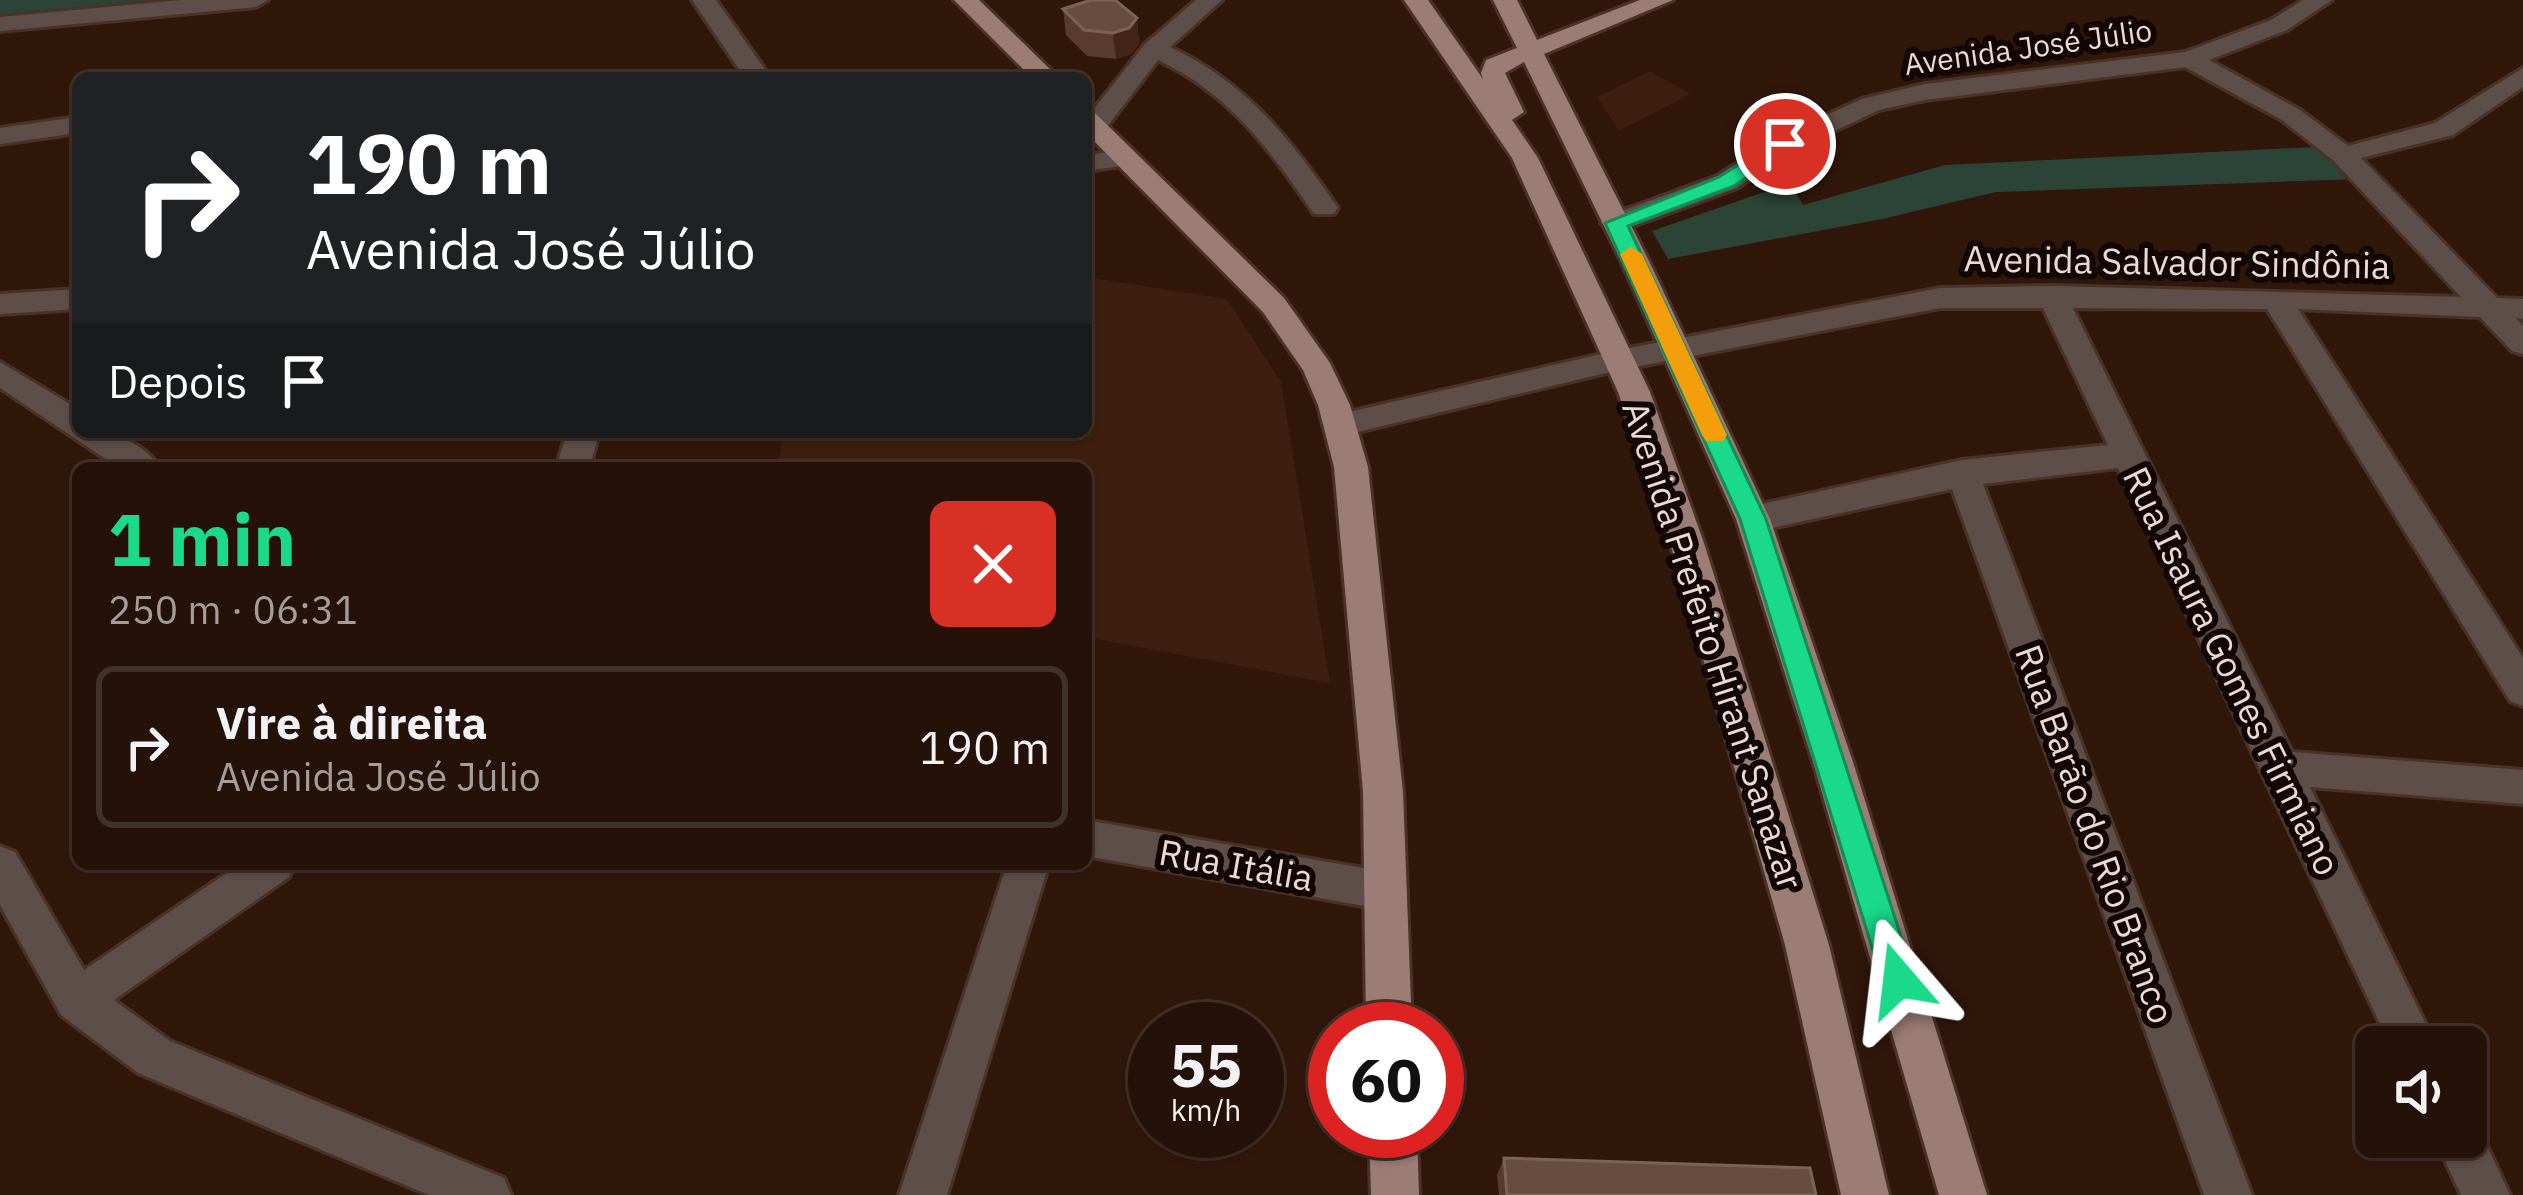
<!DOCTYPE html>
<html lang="pt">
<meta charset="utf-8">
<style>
:root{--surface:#251108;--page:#2d1a12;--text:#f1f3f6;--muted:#a39d9c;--line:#423129;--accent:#1ad988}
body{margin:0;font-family:"IBM Plex Sans",sans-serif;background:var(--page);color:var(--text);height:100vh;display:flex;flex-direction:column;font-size:45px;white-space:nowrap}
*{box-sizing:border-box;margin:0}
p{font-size:39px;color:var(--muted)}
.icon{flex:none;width:66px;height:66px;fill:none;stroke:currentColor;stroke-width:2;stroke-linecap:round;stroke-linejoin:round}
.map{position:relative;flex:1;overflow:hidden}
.details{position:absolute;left:72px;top:462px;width:1020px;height:408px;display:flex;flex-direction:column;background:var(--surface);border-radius:18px;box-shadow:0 3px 9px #0004,0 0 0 3px var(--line)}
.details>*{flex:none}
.guide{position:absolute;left:72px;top:72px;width:1020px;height:366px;border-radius:18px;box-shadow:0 3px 9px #0004,0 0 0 3px var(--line);background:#202124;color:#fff;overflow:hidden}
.buttons{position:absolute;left:2355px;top:1026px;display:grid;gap:24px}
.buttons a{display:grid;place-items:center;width:132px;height:132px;border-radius:18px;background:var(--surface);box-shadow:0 3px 9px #0004,0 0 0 3px var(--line);font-size:60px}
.speed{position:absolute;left:1128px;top:1002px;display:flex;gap:24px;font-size:60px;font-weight:700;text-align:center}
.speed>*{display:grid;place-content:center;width:156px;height:156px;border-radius:50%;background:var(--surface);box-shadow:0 3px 9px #0004,0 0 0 3px var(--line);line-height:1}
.speed small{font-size:30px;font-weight:400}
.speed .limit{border:18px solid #d22;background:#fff;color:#111}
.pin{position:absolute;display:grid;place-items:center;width:102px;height:102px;color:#fff;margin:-51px;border:6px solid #fff;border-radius:50%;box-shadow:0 3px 12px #0007}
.me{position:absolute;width:132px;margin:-66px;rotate:343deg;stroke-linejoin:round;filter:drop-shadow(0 0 9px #0008)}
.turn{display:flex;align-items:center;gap:42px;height:252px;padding:0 36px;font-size:54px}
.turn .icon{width:156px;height:156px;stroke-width:2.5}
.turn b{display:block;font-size:84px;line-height:102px}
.then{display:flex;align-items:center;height:114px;padding:0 36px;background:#0003;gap:24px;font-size:45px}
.round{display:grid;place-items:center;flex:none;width:126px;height:126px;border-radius:18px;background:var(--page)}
.headline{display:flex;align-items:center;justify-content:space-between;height:204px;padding:0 36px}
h1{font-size:72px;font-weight:700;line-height:90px;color:var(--accent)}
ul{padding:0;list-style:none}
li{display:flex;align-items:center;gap:36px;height:162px;margin:0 24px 18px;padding:0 12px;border:6px solid var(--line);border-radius:18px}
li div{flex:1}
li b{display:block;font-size:45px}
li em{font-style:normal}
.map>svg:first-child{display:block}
.built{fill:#3e1e0e}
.green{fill:#2c4337}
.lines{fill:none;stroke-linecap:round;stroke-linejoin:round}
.minor-casing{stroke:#4b3226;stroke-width:6}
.major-casing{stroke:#4b3226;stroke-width:6}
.minor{fill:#5d4e4a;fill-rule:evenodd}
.major{fill:#9c7d76;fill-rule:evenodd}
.wall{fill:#583b2d}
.shaded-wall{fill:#422518}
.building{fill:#684c3f;stroke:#7d6256;stroke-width:3}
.route{fill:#1ad988;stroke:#118d58;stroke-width:3}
.slow{fill:#f59e0b}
.labels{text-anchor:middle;stroke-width:12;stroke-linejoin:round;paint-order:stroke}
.far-street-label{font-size:30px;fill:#ecd9d1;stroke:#110603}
.street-label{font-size:36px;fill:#ecd9d1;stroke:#110603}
</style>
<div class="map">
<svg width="2523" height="1195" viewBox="0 0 2523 1195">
<rect width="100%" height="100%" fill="#31170a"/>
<path class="built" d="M 1650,71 L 1690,94 L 1619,131 L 1597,97 Z
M 1086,277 L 1227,299 L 1281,382 L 1330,683 L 1086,637 L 1086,468 L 777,468 L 784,432 L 1086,432 Z"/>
<path class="green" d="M 0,0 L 200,0 L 0,18 Z
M 2316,147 L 2357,179 L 1996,192 L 1882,219 L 1668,259 L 1652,231 L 1790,183 L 1803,205 L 1945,165 Z"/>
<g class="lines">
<defs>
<path id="minor" d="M 181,0 L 268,0 L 256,7 L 0,31 L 0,17 Z
M 692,0 L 716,0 L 771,78 L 745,78 Z
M 1196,0 L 1222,0 L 1170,47 C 1247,83 1291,140 1338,208 L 1334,214 L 1314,214 C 1270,150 1230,94 1158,60 L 1103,132 L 1086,132 L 1086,119 L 1145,44 Z
M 2303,0 L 2332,0 L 2287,30 L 2209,60 L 2300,110 L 2348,146 L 2435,123 L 2523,68 L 2523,87 L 2453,135 L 2361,158 L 2497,298 L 2523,299 L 2523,319 L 2516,318 L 2523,326 L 2523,354 L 2512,351 L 2480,317 L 2298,309 L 2523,658 L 2523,706 L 2510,701 L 2267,309 L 2073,308 L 2292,752 L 2523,770 L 2523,804 L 2310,787 L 2437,1047 L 2391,1047 L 2118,468 L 1983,484 L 2252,1195 L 2204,1195 L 1952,489 L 1753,532 L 1741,528 L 1736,519 L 1741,510 L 1753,506 L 1962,460 L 2108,445 L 2043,308 L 1940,308 L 1619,370 L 1340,436 L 1329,433 L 1324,425 L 1329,417 L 1340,414 L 1619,350 L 1940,288 L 2052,286 L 2461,297 L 2334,161 L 2282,120 L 2185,67 L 1925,100 L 1879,110 L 1794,150 L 1737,188 L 1625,229 L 1615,232 L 1601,223 L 1605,217 L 1717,176 L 1776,138 L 1862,99 L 1925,84 L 2185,52 L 2271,20 Z
M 78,117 L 78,133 L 0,144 L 0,128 Z
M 1126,150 L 1139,158 L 1135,164 L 1086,171 L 1086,155 Z
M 78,289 L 78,309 L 0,314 L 0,294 Z
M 0,362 L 78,409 L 78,432 C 109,432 142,439 160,468 L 119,468 L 0,388 Z
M 567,432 L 599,432 L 590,468 L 556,468 Z
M 1086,820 L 1386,872 L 1401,877 L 1407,891 L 1401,905 L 1386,910 L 1086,856 Z
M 0,846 L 15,852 L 84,970 L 240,864 L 295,864 L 289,877 L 114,1000 L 170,1041 L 504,1178 L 511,1195 L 429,1195 L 138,1073 L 61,1015 L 0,905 Z
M 1007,864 L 1049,864 L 947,1195 L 899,1195 Z
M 2466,1117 L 2475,1120 L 2510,1195 L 2461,1195 L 2434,1137 L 2466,1137 Z"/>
<path id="major" d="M 954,0 L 979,0 L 1059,78 L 1032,78 Z
M 1404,0 L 1428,0 L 1483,79 L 1481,73 L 1486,60 L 1517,48 L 1493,0 L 1517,0 L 1537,40 L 1640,0 L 1673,0 L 1544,54 L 1650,263 L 1770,519 L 1854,765 L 1987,1195 L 1939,1195 L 1814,765 L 1736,519 L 1622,263 L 1524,62 L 1505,73 L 1524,112 L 1512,120 L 1538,158 L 1650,392 L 1704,543 L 1829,945 L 1889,1195 L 1841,1195 L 1785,945 L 1670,543 L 1618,392 L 1512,158 Z
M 1086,110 L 1095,113 L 1284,298 L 1330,363 L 1350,405 L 1368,467 L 1403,792 L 1412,1029 L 1366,1029 L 1363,792 L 1334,467 L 1318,405 L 1303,370 L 1263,312 L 1086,133 Z
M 1369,1131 L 1417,1131 L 1419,1195 L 1371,1195 Z"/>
</defs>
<use href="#minor" class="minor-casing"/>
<use href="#major" class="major-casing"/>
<use href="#minor" class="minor"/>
<use href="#major" class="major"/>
</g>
<path class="wall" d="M 1063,9 L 1137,18 L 1139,44 L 1131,54 L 1116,59 L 1087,56 L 1066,35 Z
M 1504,1158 L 1816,1195 L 1499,1195 L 1497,1175 Z"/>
<path class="shaded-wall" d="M 1137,18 L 1139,44 L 1131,54 L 1116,59 L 1113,33 Z"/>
<path class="building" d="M 1091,0 L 1115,0 L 1137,18 L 1129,28 L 1113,33 L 1084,30 L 1063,9 Z
M 1504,1158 L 1810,1168 L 1816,1195 L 1507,1195 Z"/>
<path class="route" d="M 1778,140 L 1795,144 L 1734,186 L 1628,226 L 1766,519 L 1915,980 L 1911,991 L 1899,996 L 1887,991 L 1882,980 L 1740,519 L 1605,223 L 1719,177 Z"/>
<path class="slow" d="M 1631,247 L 1642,254 L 1727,435 L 1723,441 L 1706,441 L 1702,435 L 1620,254 Z"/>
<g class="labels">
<g class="far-street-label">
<text transform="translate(2028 48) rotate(-8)" y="10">Avenida José Júlio</text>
</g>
<g class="street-label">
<text transform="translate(2177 262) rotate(1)" y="13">Avenida Salvador Sindônia</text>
<text transform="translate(1713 645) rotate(72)" y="13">Avenida Prefeito Hirant Sanazar</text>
<text transform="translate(2232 671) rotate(64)" y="13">Rua Isaura Gomes Firmiano</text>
<text transform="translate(2095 834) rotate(70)" y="13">Rua Barão do Rio Branco</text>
<text transform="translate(1236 865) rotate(10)" y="13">Rua Itália</text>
</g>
</g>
</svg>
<div class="buttons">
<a><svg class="icon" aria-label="sound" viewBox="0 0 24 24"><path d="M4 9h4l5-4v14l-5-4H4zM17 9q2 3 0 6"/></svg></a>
</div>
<div class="speed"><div>55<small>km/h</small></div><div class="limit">60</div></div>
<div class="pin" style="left:1785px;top:144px;background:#d93025"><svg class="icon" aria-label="arrive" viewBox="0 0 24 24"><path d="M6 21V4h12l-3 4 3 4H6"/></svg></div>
<svg class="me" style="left:1899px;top:980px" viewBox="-20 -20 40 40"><path d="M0-17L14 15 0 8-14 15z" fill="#1ad988" stroke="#fff" stroke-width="4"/></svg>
<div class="guide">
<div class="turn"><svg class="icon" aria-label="right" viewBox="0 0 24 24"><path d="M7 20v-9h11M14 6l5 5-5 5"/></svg><div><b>190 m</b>Avenida José Júlio</div></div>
<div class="then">Depois<svg class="icon" aria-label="arrive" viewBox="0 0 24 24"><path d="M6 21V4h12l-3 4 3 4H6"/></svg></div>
</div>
<section class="details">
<div class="headline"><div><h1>1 min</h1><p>250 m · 06:31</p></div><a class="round" style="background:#d93025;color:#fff"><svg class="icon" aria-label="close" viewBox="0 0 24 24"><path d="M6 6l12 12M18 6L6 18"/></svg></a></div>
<ul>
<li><svg class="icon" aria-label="right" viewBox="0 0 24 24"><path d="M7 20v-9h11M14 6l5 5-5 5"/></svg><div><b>Vire à direita</b><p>Avenida José Júlio</p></div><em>190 m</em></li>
</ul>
</section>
</div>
